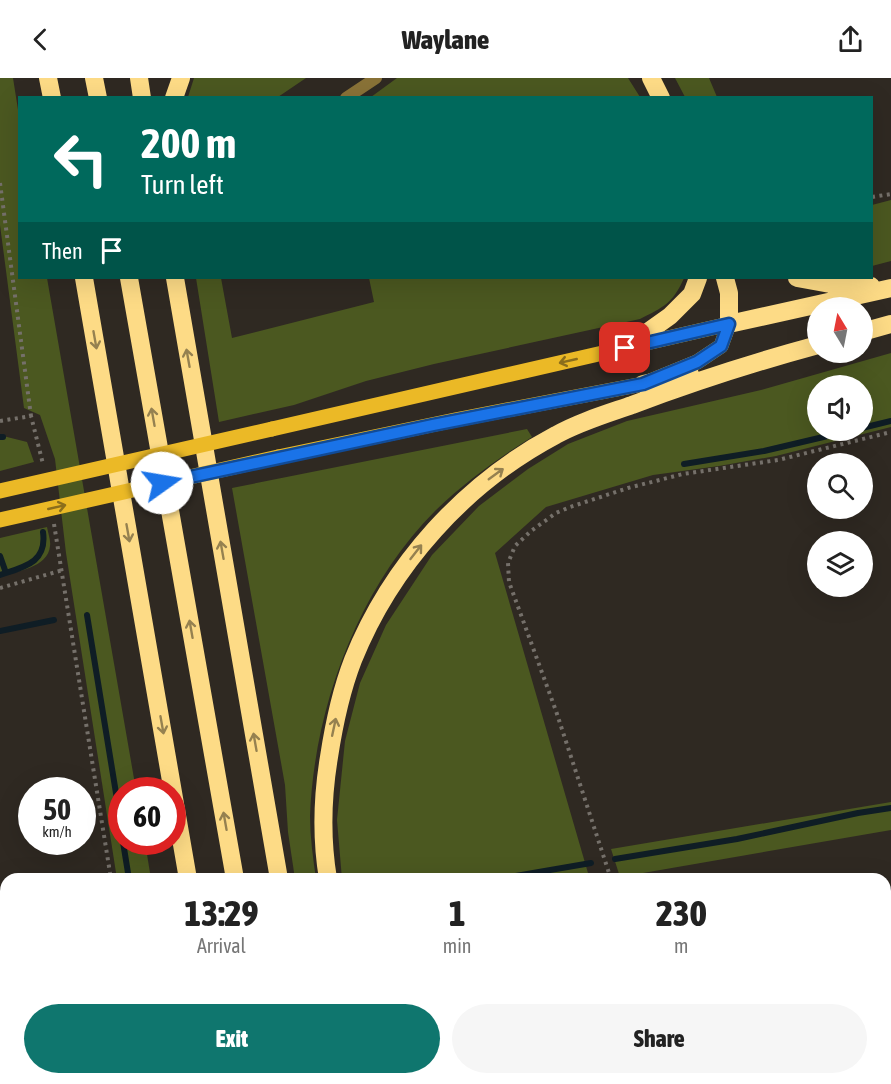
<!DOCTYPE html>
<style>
:root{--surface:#fff;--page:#f6f6f6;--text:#222;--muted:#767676;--accent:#0f766e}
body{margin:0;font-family:"Asap Condensed",sans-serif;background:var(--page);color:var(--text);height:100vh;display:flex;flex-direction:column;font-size:22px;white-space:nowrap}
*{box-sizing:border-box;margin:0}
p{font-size:20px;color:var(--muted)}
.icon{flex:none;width:33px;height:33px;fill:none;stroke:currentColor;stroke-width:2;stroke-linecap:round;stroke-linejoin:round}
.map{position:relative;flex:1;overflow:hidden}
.drawer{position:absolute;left:0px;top:795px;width:891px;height:212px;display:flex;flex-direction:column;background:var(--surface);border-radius:18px 18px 0 0;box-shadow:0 6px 24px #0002}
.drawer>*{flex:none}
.top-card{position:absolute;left:18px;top:18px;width:855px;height:183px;border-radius:0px;box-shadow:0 6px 24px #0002;background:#00695c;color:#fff;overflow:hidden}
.needle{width:39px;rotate:350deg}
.fabs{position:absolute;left:807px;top:219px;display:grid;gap:12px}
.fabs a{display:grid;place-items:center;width:66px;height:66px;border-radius:50%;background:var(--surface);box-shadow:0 6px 24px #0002;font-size:30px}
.speed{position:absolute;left:18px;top:699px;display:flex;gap:12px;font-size:30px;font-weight:700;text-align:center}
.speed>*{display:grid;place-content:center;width:78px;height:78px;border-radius:50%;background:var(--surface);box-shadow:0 6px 24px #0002;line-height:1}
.speed small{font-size:15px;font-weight:400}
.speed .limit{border:9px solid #d22;background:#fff;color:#111}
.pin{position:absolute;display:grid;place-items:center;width:51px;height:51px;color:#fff;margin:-26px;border-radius:12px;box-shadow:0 3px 9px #0006}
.me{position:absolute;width:66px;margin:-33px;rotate:77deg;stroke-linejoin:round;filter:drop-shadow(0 0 4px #0008)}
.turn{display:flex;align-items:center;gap:21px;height:126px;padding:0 24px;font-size:27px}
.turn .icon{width:78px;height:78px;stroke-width:2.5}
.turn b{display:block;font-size:42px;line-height:51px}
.then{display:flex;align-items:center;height:57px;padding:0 24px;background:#0003;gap:12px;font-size:22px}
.eta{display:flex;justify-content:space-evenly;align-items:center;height:102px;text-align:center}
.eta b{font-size:36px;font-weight:800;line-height:42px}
.cta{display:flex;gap:12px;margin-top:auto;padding:12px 24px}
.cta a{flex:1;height:69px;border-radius:36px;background:var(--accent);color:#fff;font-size:24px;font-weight:800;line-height:69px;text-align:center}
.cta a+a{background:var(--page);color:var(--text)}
header{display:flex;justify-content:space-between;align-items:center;height:78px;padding:0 24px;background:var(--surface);font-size:27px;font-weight:800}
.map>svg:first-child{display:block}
.green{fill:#4b5820;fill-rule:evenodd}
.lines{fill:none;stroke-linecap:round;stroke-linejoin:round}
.stream{stroke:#0f1d25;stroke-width:6}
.path{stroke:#75706a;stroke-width:4;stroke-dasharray:3 4.5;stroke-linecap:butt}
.lane{stroke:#897237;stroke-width:12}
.primary{stroke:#ebb926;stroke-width:15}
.highway{stroke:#fddb86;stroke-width:18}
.primary-bridge{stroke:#ebb926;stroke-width:15}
.oneway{stroke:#958150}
.oneway2{stroke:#8b6e1c}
.route-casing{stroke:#114b97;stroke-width:15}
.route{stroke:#1a73e8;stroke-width:10}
</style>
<header><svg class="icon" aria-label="back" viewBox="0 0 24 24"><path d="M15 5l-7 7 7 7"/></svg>Waylane<svg class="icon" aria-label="share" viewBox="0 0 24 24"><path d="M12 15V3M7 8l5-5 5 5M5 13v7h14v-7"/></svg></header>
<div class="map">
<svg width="891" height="1006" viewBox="0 0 891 1006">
<rect width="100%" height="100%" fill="#2f2922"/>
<path class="green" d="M 0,0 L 13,0 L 19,38 L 20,200 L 47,200 L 136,712 L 122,712 L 122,764 L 145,764 L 151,801 L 117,801 L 66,475 L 55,381 L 40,337 L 24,330 L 0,147 Z
M 194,0 L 306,0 L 278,19 L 188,19 Z
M 397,0 L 628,0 L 640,19 L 371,19 Z
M 675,0 L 709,0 L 717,19 L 685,19 Z
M 891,122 L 891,183 L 872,188 L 872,127 Z
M 196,200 L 221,200 L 232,260 L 374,224 L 369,200 L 684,200 C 673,225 664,229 640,241 L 434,286 L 366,303 L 294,327 L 219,344 Z
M 891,275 L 891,349 L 776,378 L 719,388 L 653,397 L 546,429 L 495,475 L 588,795 L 550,801 L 342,801 L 337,742 L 345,663 L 360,605 L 386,547 L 432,477 L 479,428 L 528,391 L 568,366 L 627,343 L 761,312 ZM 818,308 L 862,308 L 862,352 L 818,352 Z
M 527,351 L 532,359 C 497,381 465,404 435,433 C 358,510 314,630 310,738 C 310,759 313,780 316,801 L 295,801 L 288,754 L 285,707 L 232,410 Z
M 3,358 L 27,364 L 34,384 L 0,393 L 0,359 Z
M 47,449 C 48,455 51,463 50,468 C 48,490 16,493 0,499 L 0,460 Z
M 891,724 L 891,752 L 620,799 L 611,771 Z
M 124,1001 L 124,1000 L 169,1001 L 168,1006 L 124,1006 Z"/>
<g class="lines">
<path class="stream" d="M 862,350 L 891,343
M 0,359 L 3,359
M 684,386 L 764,373 L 853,352
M 0,478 L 6,495 L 0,497
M 6,495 C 28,488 47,482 43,454
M 87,537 L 122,752
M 0,553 L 54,542
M 123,764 L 129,801
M 615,781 L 737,761 L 858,735 L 891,730
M 498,801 L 591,785
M 148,1006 L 148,1000"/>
<path class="path" d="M 0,105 L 31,338
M 872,119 L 891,116
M 0,343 L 31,338 L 43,386
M 54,446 L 111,801
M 0,510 L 63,492
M 611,801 L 556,633 L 509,504 L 508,485 L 515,468 L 531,453 L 556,435 L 570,429 L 628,410 L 683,396 L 778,382 L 891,354
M 672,1000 L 674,1006"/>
<path class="lane" d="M 346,20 L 376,0"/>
<path class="primary" d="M 272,351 L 729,246
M 278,379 L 455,342 L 643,306 L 697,284 L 721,268 L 729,246"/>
<path class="highway" d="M 48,0 L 52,20
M 94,0 L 98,20
M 139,0 L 142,20
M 651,0 L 661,20
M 174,20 L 181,0
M 84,200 L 188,801
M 129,200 L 235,801
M 175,200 L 279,801
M 725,200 L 729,215 L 729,246 L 891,210
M 797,200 L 830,206 L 871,208
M 862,254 L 891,246
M 625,270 L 670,238 L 692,216 L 698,200
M 643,306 L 690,296
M 328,801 C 321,759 322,721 329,679 C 334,646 341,613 353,582 C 391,487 465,405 556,357 C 579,344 606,336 632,327 C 693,304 755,284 818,267
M 222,1000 L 223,1006
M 271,1000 L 272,1006
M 317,1000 L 318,1006
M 352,1000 L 352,1006
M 179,1006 L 180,1000"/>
<path class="primary-bridge" d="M 0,413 L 272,351
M 0,442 L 278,379"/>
</g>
<defs><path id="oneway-shaft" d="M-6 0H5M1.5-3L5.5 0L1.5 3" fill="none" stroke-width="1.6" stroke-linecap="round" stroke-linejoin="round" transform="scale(1.5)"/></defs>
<g class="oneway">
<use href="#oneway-shaft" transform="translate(95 262) rotate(80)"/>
<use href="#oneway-shaft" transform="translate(188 280) rotate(-100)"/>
<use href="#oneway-shaft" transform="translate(153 339) rotate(-100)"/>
<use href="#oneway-shaft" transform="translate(496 396) rotate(-36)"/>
<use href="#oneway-shaft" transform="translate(128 455) rotate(80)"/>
<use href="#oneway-shaft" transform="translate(222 472) rotate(-100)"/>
<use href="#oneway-shaft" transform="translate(416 474) rotate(-52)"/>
<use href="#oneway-shaft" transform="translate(191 551) rotate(-100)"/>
<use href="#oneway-shaft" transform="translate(162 647) rotate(80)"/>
<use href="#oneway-shaft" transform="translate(334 649) rotate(-78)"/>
<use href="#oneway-shaft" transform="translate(255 664) rotate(-100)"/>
<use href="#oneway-shaft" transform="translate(225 743) rotate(-100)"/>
</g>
<g class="oneway2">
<use href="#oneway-shaft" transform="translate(568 283) rotate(167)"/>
<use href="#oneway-shaft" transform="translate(57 429) rotate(-13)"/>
</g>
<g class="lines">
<defs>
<path id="route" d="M 162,405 L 433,347 L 643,306 L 697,284 L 721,268 L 729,246 L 625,270"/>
</defs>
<use href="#route" class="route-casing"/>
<use href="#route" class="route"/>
</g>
</svg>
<div class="fabs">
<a><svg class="needle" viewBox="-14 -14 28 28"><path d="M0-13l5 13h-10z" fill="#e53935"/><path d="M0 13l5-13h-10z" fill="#767676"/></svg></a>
<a><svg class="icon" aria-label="sound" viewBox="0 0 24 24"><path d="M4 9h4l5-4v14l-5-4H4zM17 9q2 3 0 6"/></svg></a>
<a><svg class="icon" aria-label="search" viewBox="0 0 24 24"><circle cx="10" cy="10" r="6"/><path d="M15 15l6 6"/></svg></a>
<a><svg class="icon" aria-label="layers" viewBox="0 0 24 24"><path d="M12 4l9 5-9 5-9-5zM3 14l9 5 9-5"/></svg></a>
</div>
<div class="speed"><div>50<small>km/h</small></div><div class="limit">60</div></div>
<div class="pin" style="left:625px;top:270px;background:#d93025"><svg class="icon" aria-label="arrive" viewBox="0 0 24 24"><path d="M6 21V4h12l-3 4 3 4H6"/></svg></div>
<svg class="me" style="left:162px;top:405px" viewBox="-20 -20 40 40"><circle r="19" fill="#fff"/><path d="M0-13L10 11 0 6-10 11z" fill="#1a73e8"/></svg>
<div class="top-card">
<div class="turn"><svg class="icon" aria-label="left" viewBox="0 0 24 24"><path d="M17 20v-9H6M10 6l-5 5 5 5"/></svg><div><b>200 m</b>Turn left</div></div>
<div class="then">Then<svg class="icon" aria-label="arrive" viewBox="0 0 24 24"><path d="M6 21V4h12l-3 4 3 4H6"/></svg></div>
</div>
<section class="drawer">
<div class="eta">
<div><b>13:29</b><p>Arrival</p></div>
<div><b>1</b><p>min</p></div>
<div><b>230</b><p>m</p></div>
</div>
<div class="cta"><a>Exit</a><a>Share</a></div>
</section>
</div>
